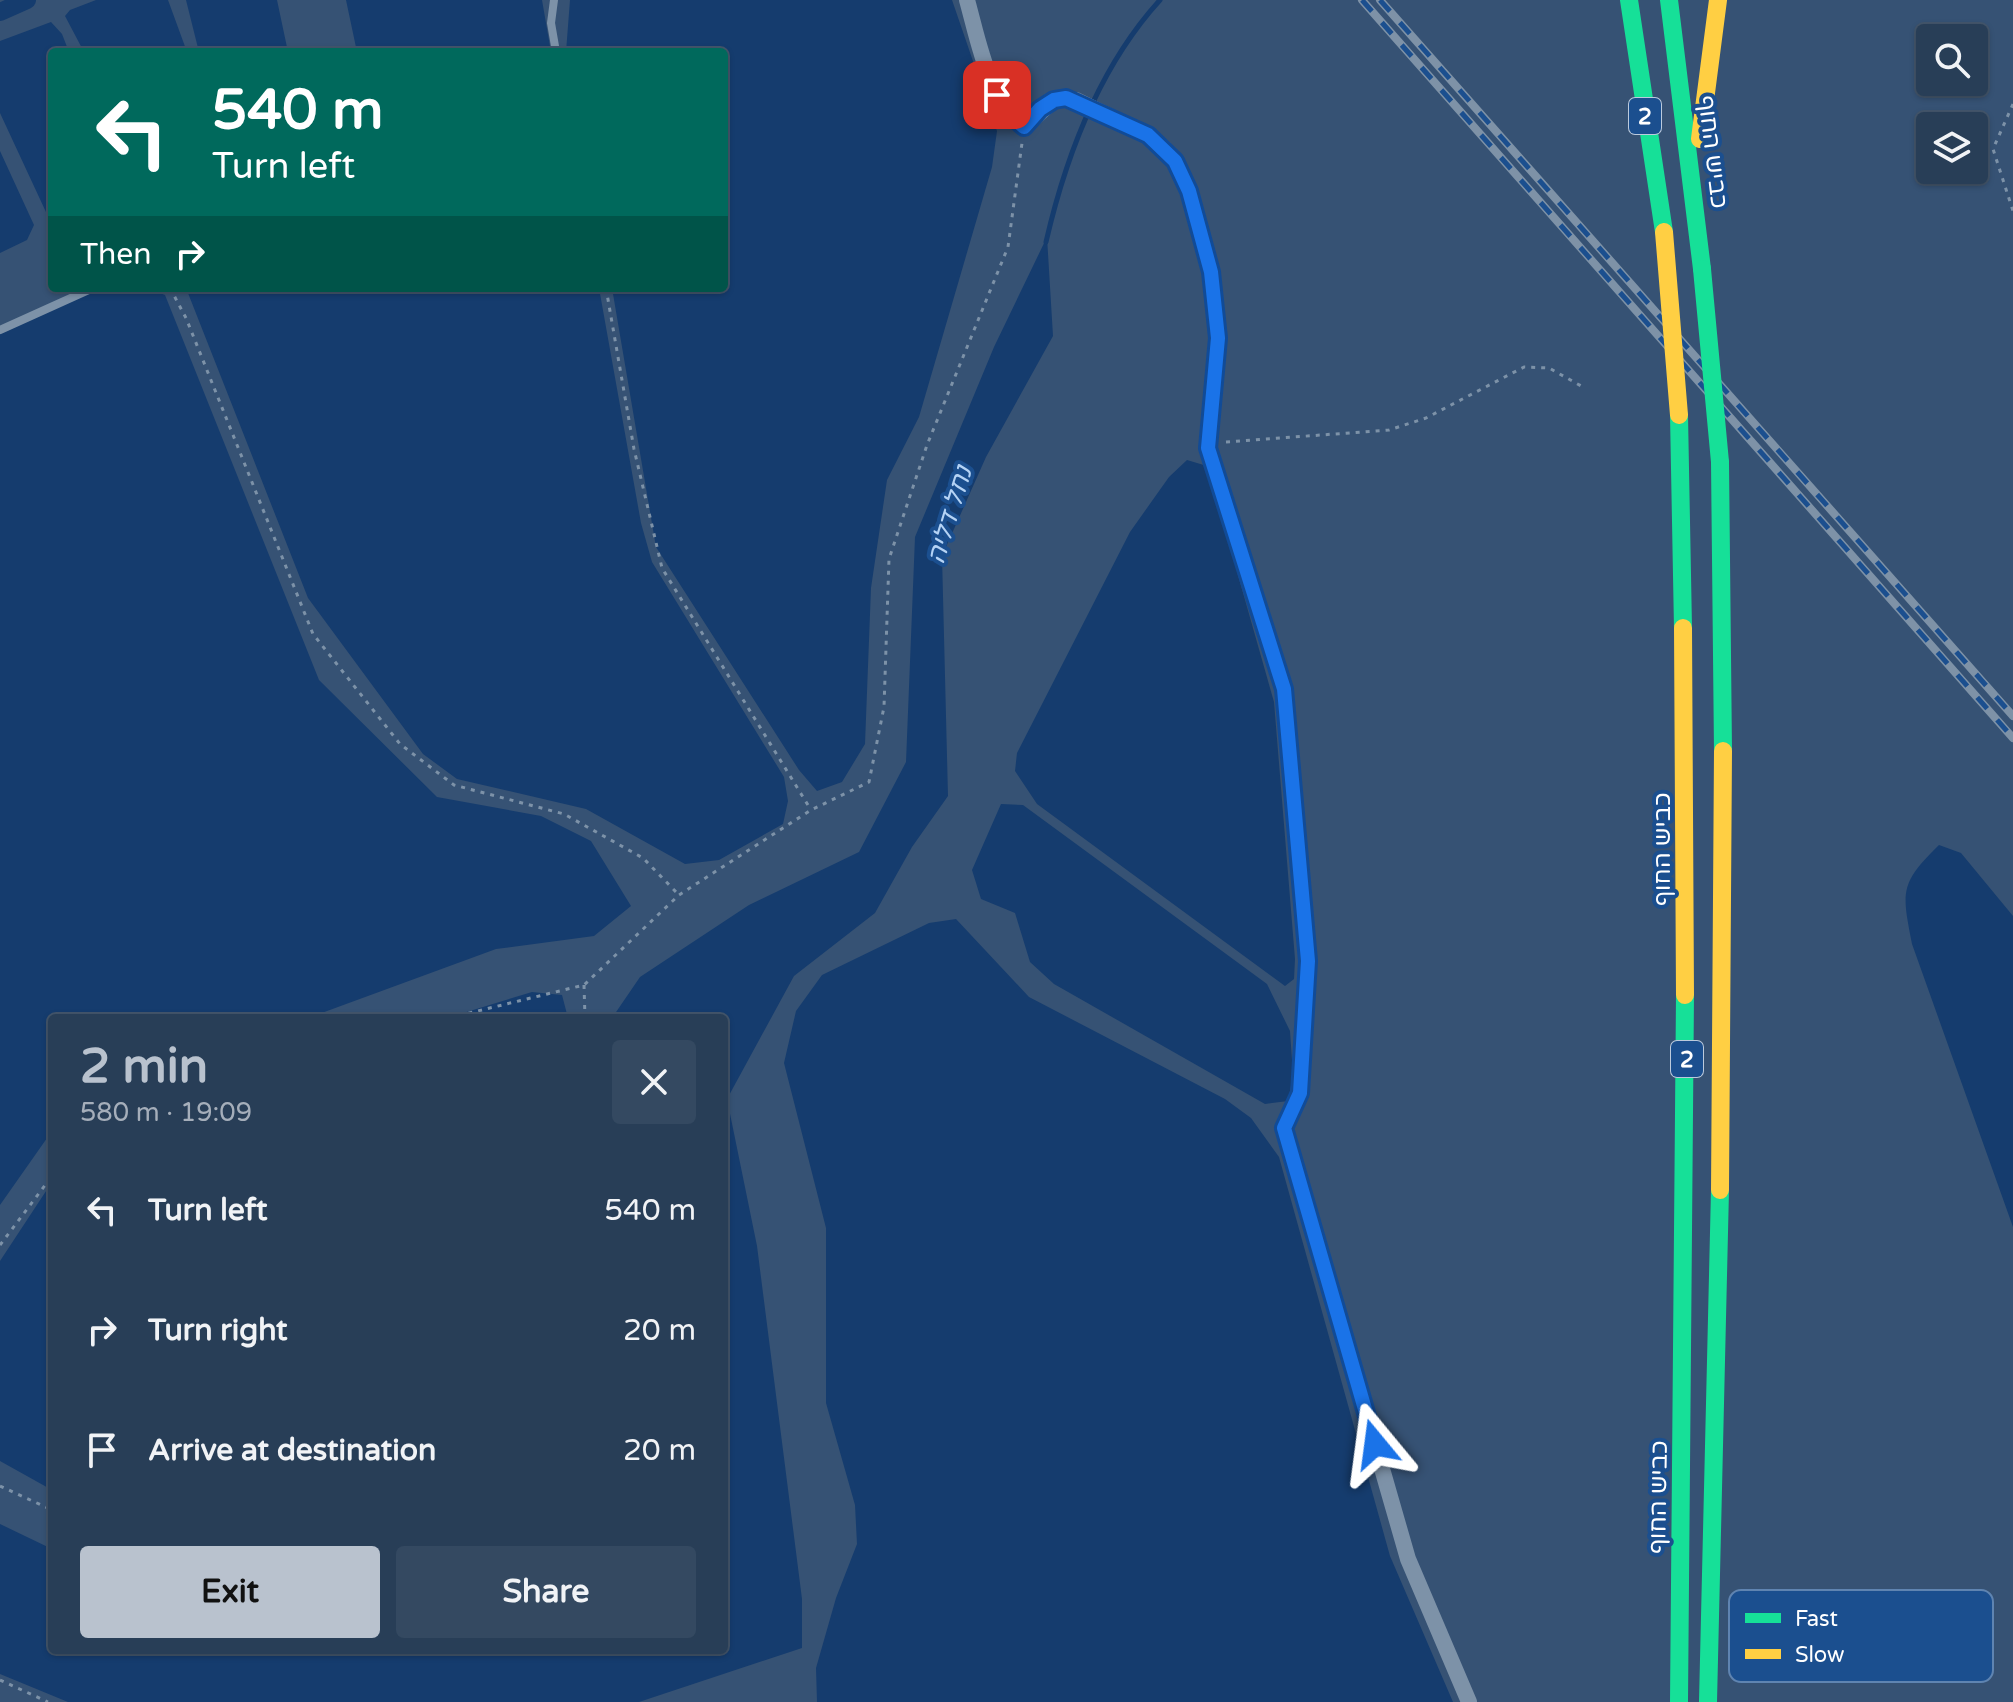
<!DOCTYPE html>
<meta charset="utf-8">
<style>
:root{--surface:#283e57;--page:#344961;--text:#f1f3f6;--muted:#a5aeba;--line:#44576d;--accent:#b9c2ce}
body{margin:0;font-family:"Varela Round","Noto Sans Hebrew",sans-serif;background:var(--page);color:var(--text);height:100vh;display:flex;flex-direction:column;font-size:30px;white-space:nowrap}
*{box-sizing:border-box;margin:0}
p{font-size:26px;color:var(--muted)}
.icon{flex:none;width:44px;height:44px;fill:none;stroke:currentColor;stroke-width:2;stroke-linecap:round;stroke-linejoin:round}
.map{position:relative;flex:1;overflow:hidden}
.details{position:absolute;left:48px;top:1014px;width:680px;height:640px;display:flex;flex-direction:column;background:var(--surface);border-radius:8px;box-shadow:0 2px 6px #0004,0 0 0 2px var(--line)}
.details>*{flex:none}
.guide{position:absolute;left:48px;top:48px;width:680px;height:244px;border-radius:8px;box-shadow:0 2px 6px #0004,0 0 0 2px var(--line);background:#00695c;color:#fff;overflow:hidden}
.buttons{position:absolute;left:1916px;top:24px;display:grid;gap:16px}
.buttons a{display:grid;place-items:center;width:72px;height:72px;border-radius:8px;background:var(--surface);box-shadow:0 2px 6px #0004,0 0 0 2px var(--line);font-size:40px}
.pin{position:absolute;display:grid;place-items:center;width:68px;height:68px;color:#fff;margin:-34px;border-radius:16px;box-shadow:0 4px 12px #0006}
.me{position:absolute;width:88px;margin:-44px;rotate:344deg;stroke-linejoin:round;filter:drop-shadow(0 0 6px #0008)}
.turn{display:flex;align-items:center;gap:28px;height:168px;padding:0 32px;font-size:36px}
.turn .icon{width:104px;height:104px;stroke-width:2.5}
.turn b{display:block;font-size:56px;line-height:68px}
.then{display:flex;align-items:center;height:76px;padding:0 32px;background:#0003;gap:16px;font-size:30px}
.round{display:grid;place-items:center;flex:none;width:84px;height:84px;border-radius:8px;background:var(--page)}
.headline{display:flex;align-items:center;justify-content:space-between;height:136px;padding:0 32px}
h1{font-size:48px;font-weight:700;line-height:60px;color:var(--accent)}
.action{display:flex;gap:16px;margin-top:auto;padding:16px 32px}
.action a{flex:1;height:92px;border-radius:8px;background:var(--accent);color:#111;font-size:32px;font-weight:700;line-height:92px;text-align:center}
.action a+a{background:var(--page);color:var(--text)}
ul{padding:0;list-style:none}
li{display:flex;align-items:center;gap:24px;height:120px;padding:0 32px}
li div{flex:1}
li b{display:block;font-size:30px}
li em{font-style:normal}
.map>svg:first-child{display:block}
.water{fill:#153c6e}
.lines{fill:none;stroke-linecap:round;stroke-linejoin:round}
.stream{stroke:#153c6e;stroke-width:5}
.canal{stroke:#153c6e;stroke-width:18}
.path{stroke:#7d92a8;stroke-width:3;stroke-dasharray:4 6;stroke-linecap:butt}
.lane{stroke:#7d92a8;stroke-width:8}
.street{stroke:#7d92a8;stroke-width:16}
.fast{stroke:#16e098;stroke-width:18}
.slow{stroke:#ffcf43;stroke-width:18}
.rail-casing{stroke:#7e92a7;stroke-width:8}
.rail{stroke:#1b4f8f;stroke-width:5;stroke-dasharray:15;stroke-linecap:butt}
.fast-bridge{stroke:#16e098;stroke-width:18}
.slow-bridge{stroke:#ffcf43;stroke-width:18}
.route-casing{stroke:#114b97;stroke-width:20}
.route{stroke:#1a73e8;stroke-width:14}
.labels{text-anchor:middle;stroke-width:8;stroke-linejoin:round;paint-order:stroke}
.shield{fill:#1b4f8f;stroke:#bbcadd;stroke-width:2}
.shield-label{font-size:22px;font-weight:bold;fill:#fff}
.street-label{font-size:24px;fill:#fff;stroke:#1b4f8f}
.water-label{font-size:26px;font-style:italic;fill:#b5d3f5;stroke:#1b4f8f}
.key{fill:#1b4f8f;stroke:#5f84b1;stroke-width:2}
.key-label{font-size:22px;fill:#fff}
</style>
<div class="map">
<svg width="2013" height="1702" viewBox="0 0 2013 1702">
<rect width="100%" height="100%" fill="#365274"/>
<path class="water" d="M 96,0 L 168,0 L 187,52 L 84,52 L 65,16 L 70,10 Z
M 186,0 L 277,0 L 288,52 L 199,52 Z
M 346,0 L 542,0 L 551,52 L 357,52 Z
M 570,0 L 952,0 L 997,131 L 992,167 L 919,417 L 887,480 L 871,588 L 865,744 L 842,782 L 817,791 L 799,770 L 656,547 L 612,288 L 724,288 L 724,52 L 566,52 Z
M 51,22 L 62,34 L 69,52 L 52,52 L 52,225 L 0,113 L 0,41 Z
M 0,151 L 34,225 L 27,240 L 0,253 Z
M 1047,237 L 1053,336 L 986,457 L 942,556 L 948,796 L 912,847 L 875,913 L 794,976 L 727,1099 L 757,1246 L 802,1599 L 802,1648 L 639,1702 L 68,1702 L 0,1674 L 0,1524 L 52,1549 L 52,1650 L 724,1650 L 724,1018 L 612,1018 L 640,977 L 749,905 L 859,852 L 906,762 L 915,537 L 994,347 Z
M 101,288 L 147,288 L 165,295 L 319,680 L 437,797 L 541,816 L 591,841 L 631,906 L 594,936 L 496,949 L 308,1018 L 52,1018 L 52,1131 L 0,1205 L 0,334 Z
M 186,288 L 599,288 L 641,523 L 652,562 L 784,777 L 788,801 L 783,824 L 719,860 L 685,864 L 586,809 L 457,779 L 423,754 L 308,598 Z
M 1187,460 L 1207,466 L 1274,702 L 1295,959 L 1294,979 L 1285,986 L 1037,804 L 1015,771 L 1017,753 L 1130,532 L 1169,477 Z
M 1001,804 L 1023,805 L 1267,984 L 1290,1031 L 1293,1075 L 1288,1101 L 1265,1104 L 1054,984 L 1030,962 L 1015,913 L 981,899 L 972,870 Z
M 1939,845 L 1961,853 L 2013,916 L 2013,1227 L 1912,944 C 1902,892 1899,884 1939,845 Z
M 956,919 L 1029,997 L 1225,1099 L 1251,1118 L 1279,1157 L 1390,1556 L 1453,1702 L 817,1702 L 816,1668 L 836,1598 L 857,1544 L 855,1505 L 826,1403 L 826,1228 L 784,1063 L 796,1011 L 822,975 L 929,923 Z
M 532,992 L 562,995 L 568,1018 L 447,1018 Z
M 52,1182 L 52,1490 L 0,1461 L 0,1261 Z"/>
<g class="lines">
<path class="stream" d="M 1046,242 C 1066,155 1099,67 1160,0"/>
<path class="canal" d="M 0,12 L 27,0"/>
<path class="path" d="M 2013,104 L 1993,149 L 2013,211
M 170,288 L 186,318 L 313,634 L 400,744 L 454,785 L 564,814 L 643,858 L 679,895
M 606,288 L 634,449 L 662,568 L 811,810
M 1226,442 L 1389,430 L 1426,418 L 1524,367 L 1549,368 L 1583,387
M 584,985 L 585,1018
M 449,1018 L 584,985 L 679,895 L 811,810 L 869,782 L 884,707 L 889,559 L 927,445 L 1008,247 L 1022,143
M 0,1245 L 52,1176
M 0,1486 L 52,1510
M 0,1680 L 48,1702"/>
<path class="lane" d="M 554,0 L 551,23 L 556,52
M 0,330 L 93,288"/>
<path class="street" d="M 967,0 C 980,47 987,94 1024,127 L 1054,100 L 1076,100 L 1148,135 L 1165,149 L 1175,161 L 1189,191 L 1211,272 L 1218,338 L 1208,448 L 1284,689 L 1308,961 L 1300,1093 L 1284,1128 L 1408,1559 L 1469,1702"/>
<path class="fast" d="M 1629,0 L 1664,232
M 1669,0 L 1702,269
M 1679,415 L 1683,628
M 1720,462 L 1723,751
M 1679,1702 L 1685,995
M 1708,1702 L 1720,1190"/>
<path class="slow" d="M 1700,139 L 1718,0
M 1683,628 L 1685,995
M 1720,1190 L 1723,751"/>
<defs>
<path id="rail" d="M 1362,0 L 2013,738
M 1380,0 L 2013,716"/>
</defs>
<use href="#rail" class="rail-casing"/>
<use href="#rail" class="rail"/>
<path class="fast-bridge" d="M 1702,269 L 1720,462"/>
<path class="slow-bridge" d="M 1664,232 L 1679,415"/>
</g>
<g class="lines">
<defs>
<path id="route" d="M 997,95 L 1006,111 L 1024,127 L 1040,109 L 1054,100 L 1066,98 L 1148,135 L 1175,161 L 1189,191 L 1211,272 L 1218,338 L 1208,448 L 1284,689 L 1308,961 L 1300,1093 L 1284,1128 L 1375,1444"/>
</defs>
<use href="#route" class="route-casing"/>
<use href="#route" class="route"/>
</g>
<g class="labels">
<g class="shield">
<rect x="1629" y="98" width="32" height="36" rx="6"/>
<rect x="1671" y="1041" width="32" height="36" rx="6"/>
</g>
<g class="shield-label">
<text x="1645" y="124">2</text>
<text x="1687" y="1067">2</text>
</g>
<g class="street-label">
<text transform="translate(1713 152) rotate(83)" y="8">כביש החוף</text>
<text transform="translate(1662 849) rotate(-90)" y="8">כביש החוף</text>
<text transform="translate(1658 1497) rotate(-89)" y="8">כביש החוף</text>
</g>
<g class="water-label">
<text transform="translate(949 515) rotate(-73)" y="9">נחל דליה</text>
</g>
</g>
<rect x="1729" y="1590" width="264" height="92" rx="12" class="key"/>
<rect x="1745" y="1613" width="36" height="10" fill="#16e098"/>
<rect x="1745" y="1649" width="36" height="10" fill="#ffcf43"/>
<g class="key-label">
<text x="1795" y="1626">Fast</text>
<text x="1795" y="1662">Slow</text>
</g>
</svg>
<div class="buttons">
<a><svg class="icon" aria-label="search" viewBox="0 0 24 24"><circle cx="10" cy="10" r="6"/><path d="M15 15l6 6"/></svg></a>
<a><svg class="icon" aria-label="layers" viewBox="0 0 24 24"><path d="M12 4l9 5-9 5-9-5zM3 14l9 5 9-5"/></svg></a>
</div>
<div class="pin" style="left:997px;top:95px;background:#d93025"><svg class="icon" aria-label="arrive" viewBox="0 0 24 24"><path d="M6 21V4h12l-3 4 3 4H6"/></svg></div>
<svg class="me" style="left:1375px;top:1444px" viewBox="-20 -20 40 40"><path d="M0-17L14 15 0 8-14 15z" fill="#1a73e8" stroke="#fff" stroke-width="4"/></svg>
<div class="guide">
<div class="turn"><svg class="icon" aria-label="left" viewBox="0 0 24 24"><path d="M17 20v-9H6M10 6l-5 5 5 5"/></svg><div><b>540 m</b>Turn left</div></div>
<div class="then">Then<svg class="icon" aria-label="right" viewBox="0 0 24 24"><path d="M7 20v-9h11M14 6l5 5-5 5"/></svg></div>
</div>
<section class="details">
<div class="headline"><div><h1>2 min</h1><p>580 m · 19:09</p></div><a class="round"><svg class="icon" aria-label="close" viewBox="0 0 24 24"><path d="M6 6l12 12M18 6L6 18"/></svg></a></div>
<ul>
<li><svg class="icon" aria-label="left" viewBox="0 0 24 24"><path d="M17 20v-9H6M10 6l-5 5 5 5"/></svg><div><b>Turn left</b></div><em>540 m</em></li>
<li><svg class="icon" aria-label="right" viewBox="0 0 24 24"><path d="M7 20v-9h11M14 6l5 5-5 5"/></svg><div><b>Turn right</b></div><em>20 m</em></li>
<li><svg class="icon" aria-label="arrive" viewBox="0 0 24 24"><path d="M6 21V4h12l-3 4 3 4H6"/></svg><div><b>Arrive at destination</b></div><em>20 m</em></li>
</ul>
<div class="action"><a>Exit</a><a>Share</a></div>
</section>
</div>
